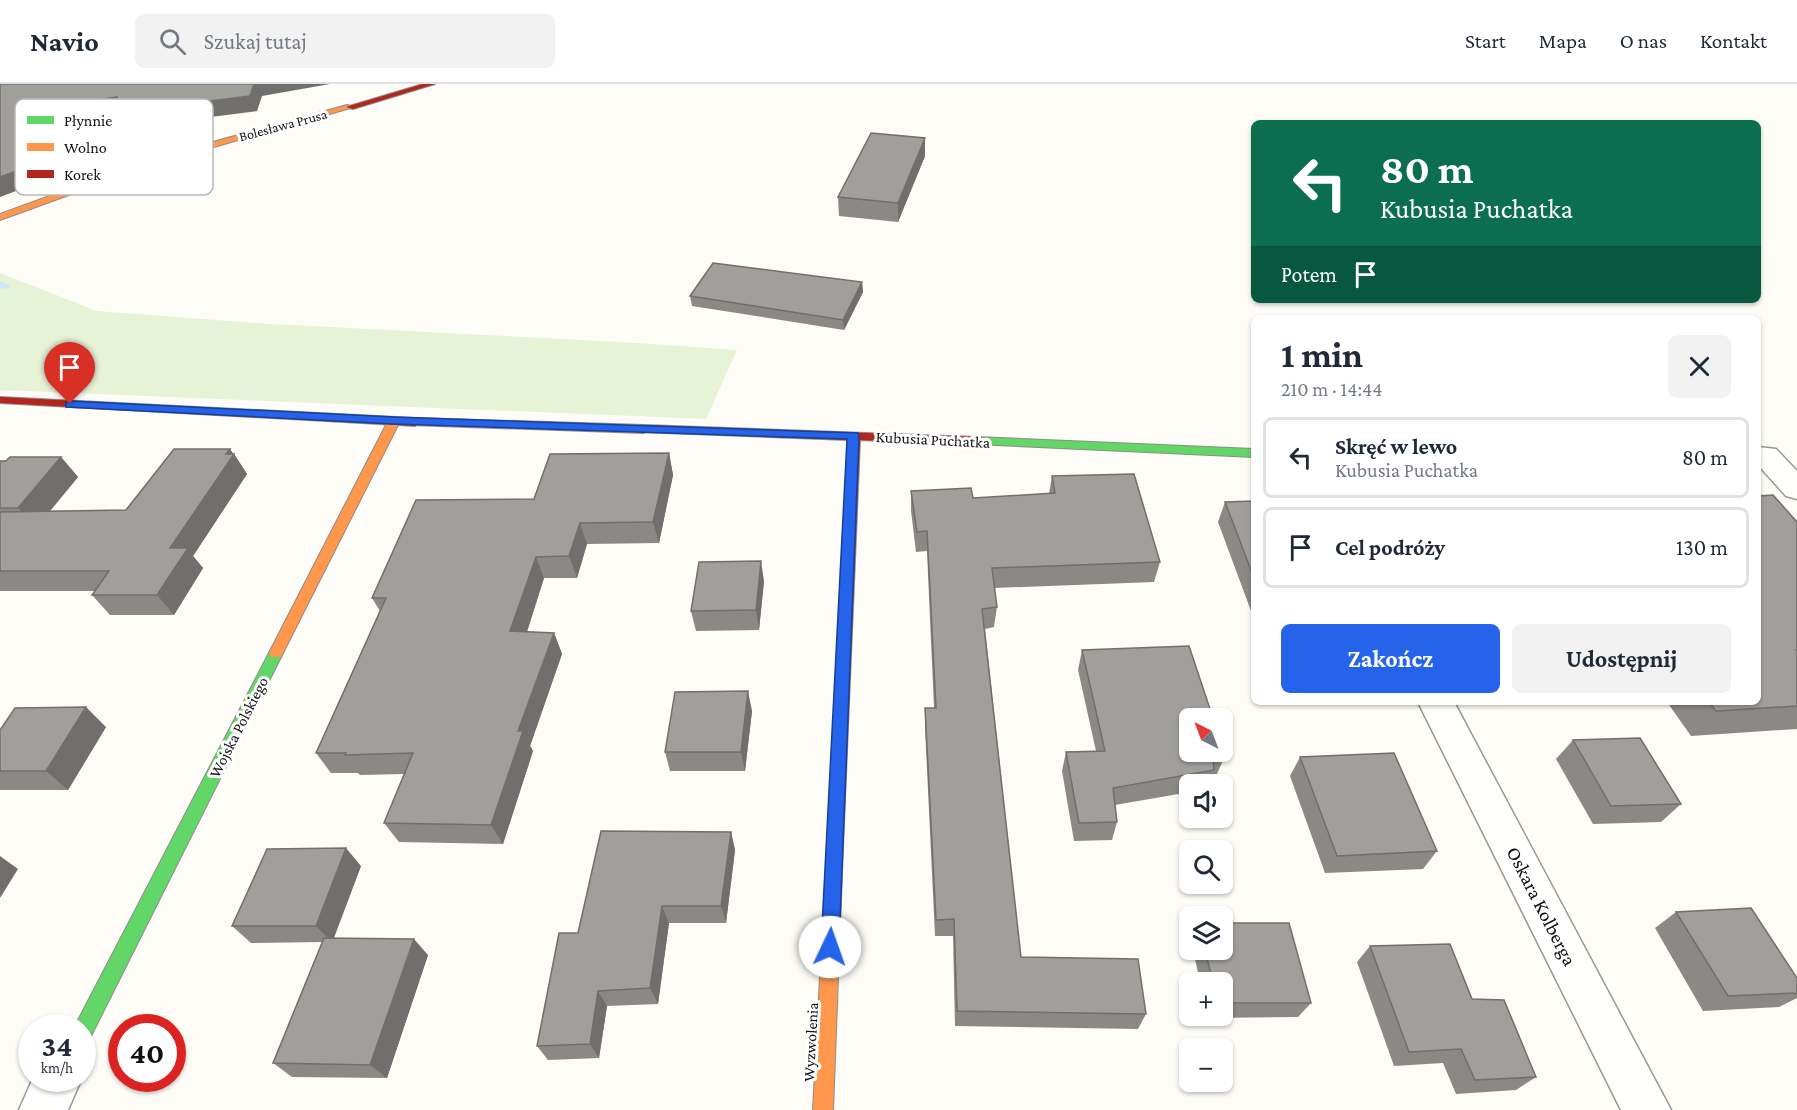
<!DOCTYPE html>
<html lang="pl">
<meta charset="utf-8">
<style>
:root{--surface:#fff;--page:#f2f2f3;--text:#1f2937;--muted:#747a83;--line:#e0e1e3;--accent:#2563eb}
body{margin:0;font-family:"Crimson Pro",serif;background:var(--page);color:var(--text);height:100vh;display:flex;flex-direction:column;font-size:22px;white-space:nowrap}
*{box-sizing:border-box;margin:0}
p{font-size:20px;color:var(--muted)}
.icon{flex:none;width:33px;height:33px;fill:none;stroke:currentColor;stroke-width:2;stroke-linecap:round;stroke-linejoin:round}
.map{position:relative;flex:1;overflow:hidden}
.sheet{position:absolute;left:1251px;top:231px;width:510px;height:390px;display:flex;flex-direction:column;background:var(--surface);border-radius:9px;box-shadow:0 2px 4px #0004}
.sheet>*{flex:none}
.top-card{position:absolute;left:1251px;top:36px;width:510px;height:183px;border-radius:9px;box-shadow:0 2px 4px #0004;background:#0b6e4f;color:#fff;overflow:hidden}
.needle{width:39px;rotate:318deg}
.controls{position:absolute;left:1179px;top:624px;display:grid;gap:12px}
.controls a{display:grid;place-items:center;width:54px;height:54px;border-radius:9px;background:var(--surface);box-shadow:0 2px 4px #0004;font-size:30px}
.speed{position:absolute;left:18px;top:930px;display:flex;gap:12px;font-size:30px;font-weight:700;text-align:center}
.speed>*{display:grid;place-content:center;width:78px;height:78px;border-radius:50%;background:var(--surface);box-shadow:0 2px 4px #0004;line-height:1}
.speed small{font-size:15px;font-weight:400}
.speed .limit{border:9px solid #d22;background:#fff;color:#111}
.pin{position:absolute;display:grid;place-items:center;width:51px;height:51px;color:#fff;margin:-62px -26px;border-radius:50% 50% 50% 0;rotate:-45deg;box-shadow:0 0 6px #0007}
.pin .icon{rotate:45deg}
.me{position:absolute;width:66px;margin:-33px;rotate:3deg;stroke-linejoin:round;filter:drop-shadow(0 0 4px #0008)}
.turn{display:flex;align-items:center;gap:21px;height:126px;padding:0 30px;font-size:27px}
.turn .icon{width:78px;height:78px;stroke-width:2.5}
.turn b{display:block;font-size:42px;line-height:51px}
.then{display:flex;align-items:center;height:57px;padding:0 30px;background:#0003;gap:12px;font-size:22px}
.round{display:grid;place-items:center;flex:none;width:63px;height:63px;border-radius:9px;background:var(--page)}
.head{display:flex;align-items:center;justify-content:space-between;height:102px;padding:0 30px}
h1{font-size:36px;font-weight:700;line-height:45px}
.primary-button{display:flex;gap:12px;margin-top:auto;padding:12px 30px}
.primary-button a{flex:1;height:69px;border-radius:9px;background:var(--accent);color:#fff;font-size:24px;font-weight:700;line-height:69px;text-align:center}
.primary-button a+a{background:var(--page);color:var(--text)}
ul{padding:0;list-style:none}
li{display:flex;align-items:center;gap:18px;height:81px;margin:0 12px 9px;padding:0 18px;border:3px solid var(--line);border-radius:9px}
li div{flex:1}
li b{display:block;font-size:22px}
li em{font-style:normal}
header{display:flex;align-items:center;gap:36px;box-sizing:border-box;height:84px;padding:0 30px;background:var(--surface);border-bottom:2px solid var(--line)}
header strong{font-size:28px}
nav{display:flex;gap:33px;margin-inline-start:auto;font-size:21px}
.search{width:420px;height:54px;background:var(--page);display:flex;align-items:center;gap:15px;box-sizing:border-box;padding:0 21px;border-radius:9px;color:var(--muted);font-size:22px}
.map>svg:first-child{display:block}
.green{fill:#e7f3d7}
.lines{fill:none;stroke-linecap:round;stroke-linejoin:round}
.stream{fill:#cde8f7;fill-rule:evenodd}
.street-casing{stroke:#979795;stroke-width:3}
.fast-casing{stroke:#8e8d8b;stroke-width:2}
.slow-casing{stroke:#8e8d8b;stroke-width:2}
.jam-casing{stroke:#8e8d8b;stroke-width:2}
.street{fill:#fffffe;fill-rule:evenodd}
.fast{fill:#63d668;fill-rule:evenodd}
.slow{fill:#ff974d;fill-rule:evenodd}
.jam{fill:#b3261e;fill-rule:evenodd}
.wall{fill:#8a8986}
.shaded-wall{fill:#716f6d}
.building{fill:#a19f9c;stroke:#716f6d;stroke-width:1.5}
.route{fill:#2563eb;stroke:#184099;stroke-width:1.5}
.labels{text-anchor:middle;stroke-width:6;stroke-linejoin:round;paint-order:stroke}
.far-street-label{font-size:14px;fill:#111;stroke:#fff}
.street-label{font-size:16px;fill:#111;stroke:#fff}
.near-street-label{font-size:20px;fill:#111;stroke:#fff}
.key{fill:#fff;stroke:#b8b8b8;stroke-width:1.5}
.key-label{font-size:16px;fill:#111}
</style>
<header>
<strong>Navio</strong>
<div class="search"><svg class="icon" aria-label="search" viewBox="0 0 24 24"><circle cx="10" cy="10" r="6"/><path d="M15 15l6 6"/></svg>Szukaj tutaj</div>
<nav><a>Start</a><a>Mapa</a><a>O nas</a><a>Kontakt</a></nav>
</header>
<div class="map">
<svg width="1797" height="1026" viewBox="0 0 1797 1026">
<rect width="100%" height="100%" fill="#fdfcf7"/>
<path class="green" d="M 0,189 L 97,227 L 271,240 L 621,258 L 737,266 L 706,335 L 0,306 Z"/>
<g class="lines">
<path class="stream" d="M 0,197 L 11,202 L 6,205 L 0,204 Z"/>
<defs>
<path id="street" d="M 1758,363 L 1776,365 L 1797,387 L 1797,415 L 1786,412 L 1758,381 Z
M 1418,618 L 1454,618 L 1671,1026 L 1621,1026 Z
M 33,994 L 82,994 L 68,1026 L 19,1026 Z"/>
<path id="fast" d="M 977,353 L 1254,365 L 1254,373 L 973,360 L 971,357 Z
M 276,563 L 281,565 L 283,569 L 89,956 L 82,958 L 82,944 L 75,942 L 269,569 L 271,565 Z"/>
<path id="slow" d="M 347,21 L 354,23 L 154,80 L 0,136 L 0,130 L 148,76 Z
M 394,333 L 400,337 L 283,569 L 281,573 L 271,573 L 269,569 L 388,337 Z
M 415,334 L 644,341 L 650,345 L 644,349 L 411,341 L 409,338 Z
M 835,754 L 841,757 L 843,762 L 833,1026 L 813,1026 L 827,762 L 829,757 Z"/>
<path id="jam" d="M 423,0 L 435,0 L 353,25 L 346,23 Z
M 0,313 L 415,334 L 421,338 L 415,342 L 0,319 Z
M 644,341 L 977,353 L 983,357 L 977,361 L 860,356 L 843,762 L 841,767 L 835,770 L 829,767 L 827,762 L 848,356 L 640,348 L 640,342 Z"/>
</defs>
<use href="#street" class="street-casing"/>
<use href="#fast" class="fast-casing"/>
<use href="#slow" class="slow-casing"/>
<use href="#jam" class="jam-casing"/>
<use href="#street" class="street"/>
<use href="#fast" class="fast"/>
<use href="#slow" class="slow"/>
<use href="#jam" class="jam"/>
</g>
<path class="wall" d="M 925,54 L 925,72 L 898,138 L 839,132 L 838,113 Z
M 862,198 L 863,208 L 844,246 L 692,222 L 690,212 Z
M 230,365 L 233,370 L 234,370 L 247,390 L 193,472 L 203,484 L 174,531 L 110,531 L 92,511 L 95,507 L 0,507 L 0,377 L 61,373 L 78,393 L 50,427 L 126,426 Z
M 669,369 L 673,391 L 659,459 L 587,460 L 577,494 L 544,494 L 527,548 L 554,549 L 562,570 L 530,662 L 533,667 L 503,760 L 399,758 L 384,739 L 404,690 L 360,691 L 358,689 L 331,689 L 316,669 L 380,527 L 372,514 L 534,415 Z
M 1052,392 L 1160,478 L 1154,498 L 994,504 L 997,523 L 994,543 L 985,545 L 1021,873 L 1146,930 L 1138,945 L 955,942 L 953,852 L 935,852 L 925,643 L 925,624 L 934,624 L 927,467 L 916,468 L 911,427 L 911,407 L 973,414 L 1049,410 Z
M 1254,417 L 1254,535 L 1218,438 L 1225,418 Z
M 1797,438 L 1797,645 L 1691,652 L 1667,618 L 1758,618 Z
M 764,497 L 759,546 L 696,547 L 691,527 Z
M 1082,566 L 1225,672 L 1217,690 L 1212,691 L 1208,700 L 1190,700 L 1190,708 L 1115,721 L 1117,738 L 1112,756 L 1074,757 L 1062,687 L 1066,668 L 1096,667 L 1078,586 Z
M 752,627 L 745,687 L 670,687 L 665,668 Z
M 106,643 L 68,706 L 0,706 L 0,646 Z
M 1573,656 L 1681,720 L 1661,738 L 1593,740 L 1556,675 Z
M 1300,673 L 1437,767 L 1423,785 L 1325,789 L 1290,692 Z
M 731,748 L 735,766 L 726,839 L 669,839 L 658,920 L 607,922 L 599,974 L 548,976 L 537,962 L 578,849 Z
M 361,782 L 334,854 L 428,871 L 387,994 L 292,993 L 273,979 L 322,858 L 251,859 L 232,842 Z
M 1676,828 L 1797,894 L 1797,914 L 1779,923 L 1703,927 L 1655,844 Z
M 1370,862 L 1472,915 L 1536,993 L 1516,1006 L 1456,1010 L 1443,979 L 1394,982 L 1357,878 Z
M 1193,866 L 1222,866 L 1311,919 L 1298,933 L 1208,934 L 1207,932 L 1222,932 L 1222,898 L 1200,898 Z"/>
<path class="shaded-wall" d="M 254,0 L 330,0 L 262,12 L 257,27 L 124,44 L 116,29 L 39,43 L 40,98 L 0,113 L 0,93 L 30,28 L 117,13 Z
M 925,54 L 925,72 L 898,138 L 898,119 Z
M 862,198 L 863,208 L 844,246 L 843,236 Z
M 230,365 L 234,371 L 234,370 L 247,390 L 193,472 L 203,484 L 174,531 L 157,511 L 170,464 Z
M 669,369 L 673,391 L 659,459 L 653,438 Z
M 61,373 L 78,393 L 36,444 L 18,424 Z
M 580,439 L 587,460 L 577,494 L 569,472 Z
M 536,473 L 544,494 L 520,569 L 510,547 Z
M 761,477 L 764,497 L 759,546 L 756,526 Z
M 554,549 L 562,570 L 530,662 L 533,667 L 503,760 L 491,741 L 518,647 Z
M 748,607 L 752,627 L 745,687 L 741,668 Z
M 86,623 L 106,643 L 68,706 L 46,687 Z
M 731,748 L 735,766 L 726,839 L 721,822 Z
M 346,764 L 361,782 L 332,858 L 316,842 Z
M 0,772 L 18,785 L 0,814 Z
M 662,822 L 669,839 L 658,920 L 650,904 Z
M 414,855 L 428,871 L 387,994 L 370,981 Z
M 598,907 L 607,922 L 599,974 L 590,960 Z"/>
<path class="building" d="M 0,0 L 254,0 L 250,12 L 115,29 L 117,13 L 30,28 L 30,82 L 0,93 Z
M 871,49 L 925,54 L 898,119 L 838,113 Z
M 713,179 L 862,198 L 843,236 L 690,212 Z
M 174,365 L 230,365 L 226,370 L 234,370 L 170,464 L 188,464 L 157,511 L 92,511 L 109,487 L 0,487 L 0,428 L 126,426 Z
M 669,369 L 653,438 L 580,439 L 569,472 L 536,473 L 510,547 L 554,549 L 518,647 L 523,647 L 491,741 L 384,739 L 413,669 L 345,671 L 346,669 L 316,669 L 386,514 L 372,514 L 416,416 L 534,415 L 550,370 Z
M 10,373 L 61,373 L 18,424 L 0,424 L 0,377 L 6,377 Z
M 1134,390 L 1160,478 L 992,484 L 997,523 L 982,525 L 1021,873 L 1138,875 L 1146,930 L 957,927 L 954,835 L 936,836 L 925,624 L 936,624 L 927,447 L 917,448 L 911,407 L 971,404 L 973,414 L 1055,409 L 1052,392 Z
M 1773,411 L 1797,438 L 1797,566 L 1796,566 L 1797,567 L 1797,622 L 1716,627 L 1709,618 L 1758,618 L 1758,412 Z
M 1254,417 L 1254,494 L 1225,418 Z
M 761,477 L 756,526 L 691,527 L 699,478 Z
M 1189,562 L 1213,634 L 1190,634 L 1190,668 L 1222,668 L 1222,663 L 1225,672 L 1213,672 L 1214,686 L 1113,704 L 1117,738 L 1079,739 L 1066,668 L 1105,667 L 1082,566 Z
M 748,607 L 741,668 L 665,668 L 675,608 Z
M 86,623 L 46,687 L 0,687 L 0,646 L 15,624 Z
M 1640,654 L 1681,720 L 1611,722 L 1573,656 Z
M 1394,669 L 1437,767 L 1337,772 L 1300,673 Z
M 601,747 L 731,748 L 721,822 L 662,822 L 650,904 L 598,907 L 590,960 L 537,962 L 559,849 L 578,849 Z
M 346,764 L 316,842 L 232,842 L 267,765 Z
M 1751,824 L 1797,894 L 1797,909 L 1728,912 L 1676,828 Z
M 1222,839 L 1289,839 L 1311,919 L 1222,919 L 1222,898 L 1213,898 L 1205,866 L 1222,866 Z
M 324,854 L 414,855 L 370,981 L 273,979 Z
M 1450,860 L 1472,915 L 1504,916 L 1536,993 L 1475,996 L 1461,965 L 1409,968 L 1370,862 Z"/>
<path class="route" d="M 70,317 L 394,333 L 858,349 L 859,352 L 839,863 L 837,869 L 830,872 L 824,869 L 821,863 L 847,355 L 394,340 L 66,323 L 66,318 Z"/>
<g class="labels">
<g class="far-street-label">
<text transform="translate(283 41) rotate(-15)" y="5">Bolesława Prusa</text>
</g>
<g class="street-label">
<text transform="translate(933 355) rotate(3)" y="6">Kubusia Puchatka</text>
<text transform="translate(238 643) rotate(-63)" y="6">Wojska Polskiego</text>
<text transform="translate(810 958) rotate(-87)" y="6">Wyzwolenia</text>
</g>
<g class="near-street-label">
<text transform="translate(1542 822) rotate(63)" y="7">Oskara Kolberga</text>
</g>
</g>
<rect x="15" y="15" width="198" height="96" rx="9" class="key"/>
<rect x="27" y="32" width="27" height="8" fill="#63d668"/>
<rect x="27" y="59" width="27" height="8" fill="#ff974d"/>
<rect x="27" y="86" width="27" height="8" fill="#b3261e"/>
<g class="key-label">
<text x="64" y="42">Płynnie</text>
<text x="64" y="69">Wolno</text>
<text x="64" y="96">Korek</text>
</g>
</svg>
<div class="controls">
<a><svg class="needle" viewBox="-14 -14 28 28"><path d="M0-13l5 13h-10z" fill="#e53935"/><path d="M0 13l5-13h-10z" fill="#747a83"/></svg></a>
<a><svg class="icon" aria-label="sound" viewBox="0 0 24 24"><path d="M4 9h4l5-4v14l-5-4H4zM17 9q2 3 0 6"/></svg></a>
<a><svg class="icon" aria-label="search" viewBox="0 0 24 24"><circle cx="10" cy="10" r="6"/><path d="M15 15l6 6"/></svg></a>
<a><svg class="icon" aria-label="layers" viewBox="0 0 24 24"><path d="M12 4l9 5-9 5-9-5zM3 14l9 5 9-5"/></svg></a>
<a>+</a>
<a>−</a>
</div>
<div class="speed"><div>34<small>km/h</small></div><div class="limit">40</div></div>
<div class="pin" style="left:70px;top:320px;background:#d93025"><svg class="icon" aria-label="arrive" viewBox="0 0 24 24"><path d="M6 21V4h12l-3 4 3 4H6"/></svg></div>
<svg class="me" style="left:830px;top:863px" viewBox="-20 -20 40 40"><circle r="19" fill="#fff"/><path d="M0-13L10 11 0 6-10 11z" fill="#2563eb"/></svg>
<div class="top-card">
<div class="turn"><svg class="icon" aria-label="left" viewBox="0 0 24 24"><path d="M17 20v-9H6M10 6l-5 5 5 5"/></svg><div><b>80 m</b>Kubusia Puchatka</div></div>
<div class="then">Potem<svg class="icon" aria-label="arrive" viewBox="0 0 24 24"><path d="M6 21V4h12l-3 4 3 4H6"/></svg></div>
</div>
<section class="sheet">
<div class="head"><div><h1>1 min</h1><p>210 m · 14:44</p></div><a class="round"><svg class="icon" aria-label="close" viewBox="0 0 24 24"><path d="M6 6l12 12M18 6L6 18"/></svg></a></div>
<ul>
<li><svg class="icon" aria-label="left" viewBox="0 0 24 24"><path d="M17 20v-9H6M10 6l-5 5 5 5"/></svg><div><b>Skręć w lewo</b><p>Kubusia Puchatka</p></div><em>80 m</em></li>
<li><svg class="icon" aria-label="arrive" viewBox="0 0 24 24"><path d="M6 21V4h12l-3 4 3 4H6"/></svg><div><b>Cel podróży</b></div><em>130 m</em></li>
</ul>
<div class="primary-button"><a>Zakończ</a><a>Udostępnij</a></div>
</section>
</div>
